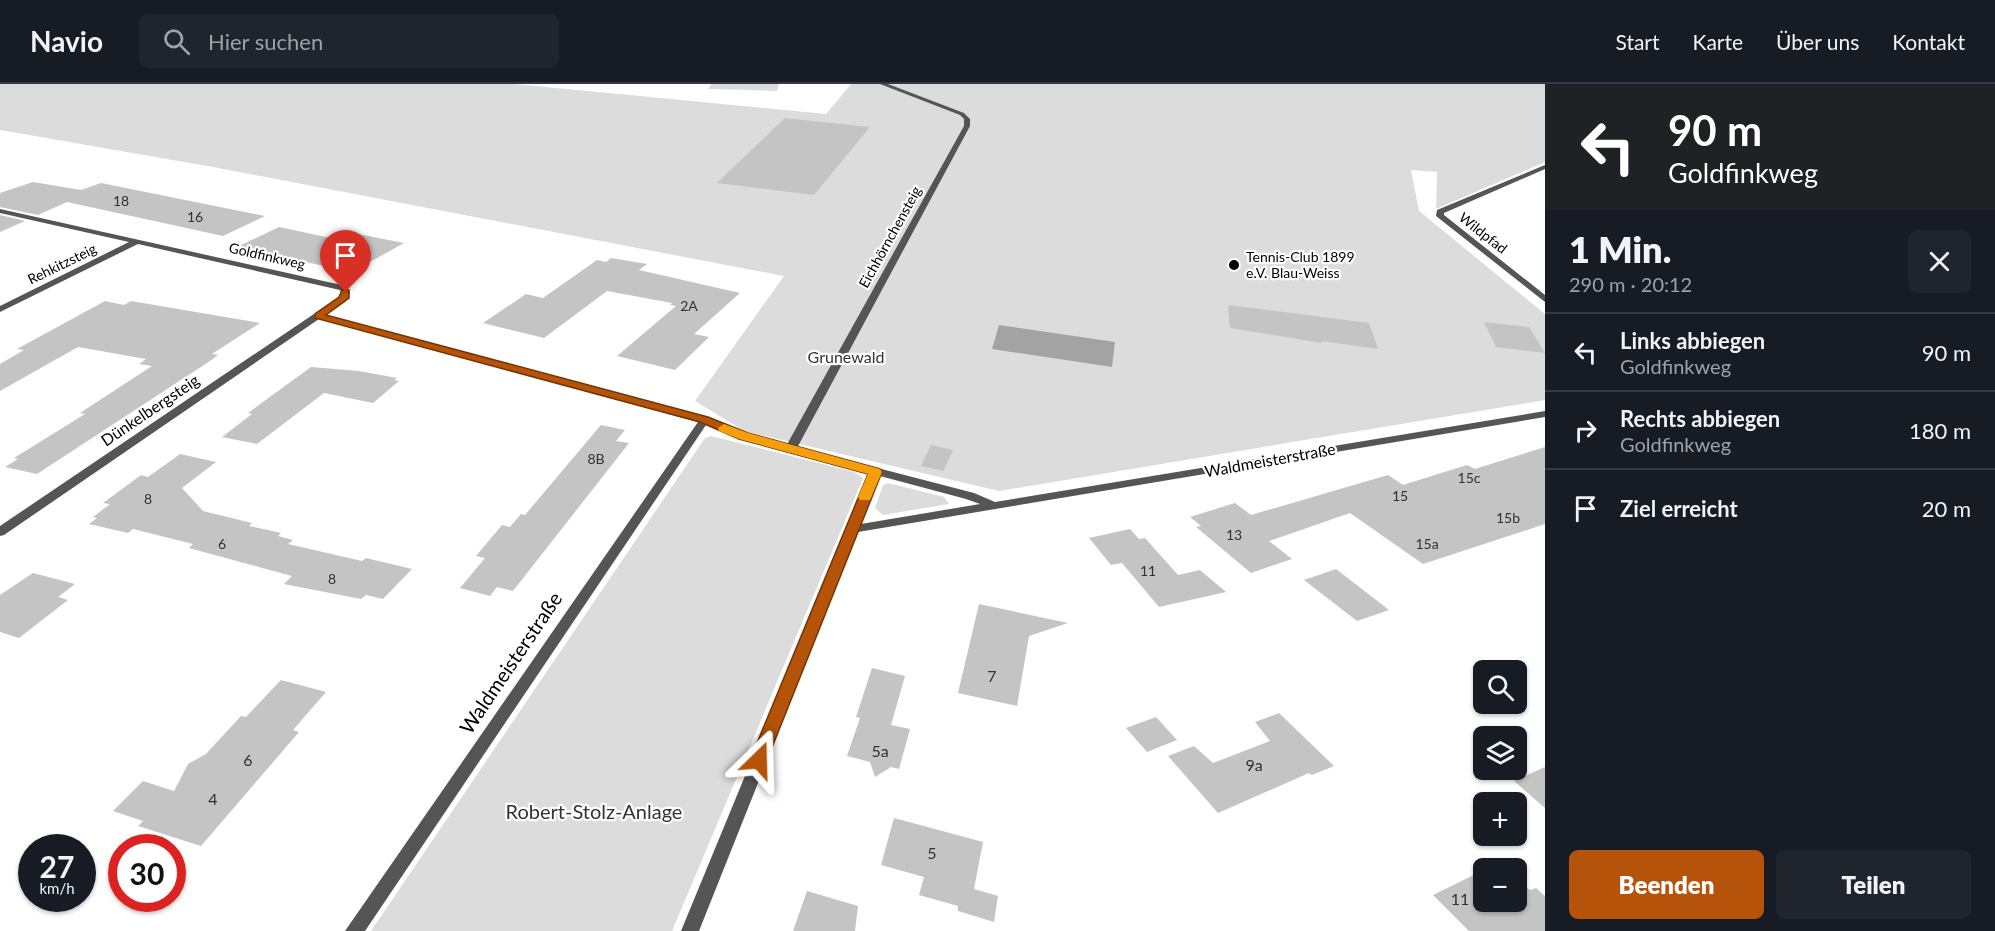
<!DOCTYPE html>
<html lang="de">
<meta charset="utf-8">
<style>
:root{--surface:#171b24;--page:#20242c;--text:#f1f3f6;--muted:#9ea1a6;--line:#363941;--accent:#b45309}
body{margin:0;font-family:Lato,sans-serif;background:var(--page);color:var(--text);height:100vh;display:flex;flex-direction:column;font-size:22px;white-space:nowrap}
*{box-sizing:border-box;margin:0}
p{font-size:20px;color:var(--muted)}
.icon{flex:none;width:33px;height:33px;fill:none;stroke:currentColor;stroke-width:2;stroke-linecap:round;stroke-linejoin:round}
.map{position:relative;flex:1;overflow:hidden}
.side{display:flex;flex-direction:column;background:var(--surface);width:450px}
.side>*{flex:none}
.hud{background:#202124;color:#fff;overflow:hidden}
.fabs{position:absolute;left:1473px;top:576px;display:grid;gap:12px}
.fabs a{display:grid;place-items:center;width:54px;height:54px;border-radius:9px;background:var(--surface);box-shadow:0 2px 4px #0004;font-size:30px}
.speed{position:absolute;left:18px;top:750px;display:flex;gap:12px;font-size:30px;font-weight:700;text-align:center}
.speed>*{display:grid;place-content:center;width:78px;height:78px;border-radius:50%;background:var(--surface);box-shadow:0 2px 4px #0004;line-height:1}
.speed small{font-size:15px;font-weight:400}
.speed .limit{border:9px solid #d22;background:#fff;color:#111}
.pin{position:absolute;display:grid;place-items:center;width:51px;height:51px;color:#fff;margin:-62px -26px;border-radius:50% 50% 50% 0;rotate:-45deg;box-shadow:0 0 6px #0007}
.pin .icon{rotate:45deg}
.me{position:absolute;width:66px;margin:-33px;rotate:22deg;stroke-linejoin:round;filter:drop-shadow(0 0 4px #0008)}
.turn{display:flex;align-items:center;gap:21px;height:126px;padding:0 24px;font-size:27px}
.turn .icon{width:78px;height:78px;stroke-width:2.5}
.turn b{display:block;font-size:42px;line-height:51px}
.round{display:grid;place-items:center;flex:none;width:63px;height:63px;border-radius:9px;background:var(--page)}
.headline{display:flex;align-items:center;justify-content:space-between;height:102px;padding:0 24px}
h1{font-size:36px;font-weight:800;line-height:45px}
.action{display:flex;gap:12px;margin-top:auto;padding:12px 24px}
.action a{flex:1;height:69px;border-radius:9px;background:var(--accent);color:#fff;font-size:24px;font-weight:800;line-height:69px;text-align:center}
.action a+a{background:var(--page);color:var(--text)}
ul{padding:0;list-style:none}
li{display:flex;align-items:center;gap:18px;height:78px;padding:0 24px;border-top:2px solid var(--line)}
li div{flex:1}
li b{display:block;font-size:22px}
li em{font-style:normal}
header{display:flex;align-items:center;gap:36px;box-sizing:border-box;height:84px;padding:0 30px;background:var(--surface);border-bottom:2px solid var(--line)}
header strong{font-size:28px}
nav{display:flex;gap:33px;margin-inline-start:auto;font-size:21px}
.search{width:420px;height:54px;background:var(--page);display:flex;align-items:center;gap:15px;box-sizing:border-box;padding:0 21px;border-radius:9px;color:var(--muted);font-size:22px}
main{display:flex;flex:1;min-height:0}
.map>svg:first-child{display:block}
.green{fill:#dcdcdc}
.water{fill:#a3a3a3}
.building{fill:#c4c4c4}
.lines{fill:none;stroke-linecap:round;stroke-linejoin:round}
.service{fill:#555;fill-rule:evenodd}
.minor{fill:#555;fill-rule:evenodd}
.route{fill:#b45309;stroke:#753606;stroke-width:1.5}
.slow{fill:#f59e0b}
.poi-dot{fill:#000;stroke:#fff;stroke-width:2}
.labels{text-anchor:middle;stroke-width:4.5;stroke-linejoin:round;paint-order:stroke}
.number-label{font-size:14px;fill:#313131}
.far-street-label{font-size:14px;fill:#000;stroke:#fff}
.far-poi-label{font-size:14px;fill:#000;stroke:#fff;text-anchor:start}
.park-label{font-size:16px;fill:#333;stroke:#fff}
.street-label{font-size:16px;fill:#000;stroke:#fff}
.near-number-label{font-size:16px;fill:#313131}
.near-street-label{font-size:20px;fill:#000;stroke:#fff}
.near-park-label{font-size:20px;fill:#333;stroke:#fff}
</style>
<header>
<strong>Navio</strong>
<div class="search"><svg class="icon" aria-label="search" viewBox="0 0 24 24"><circle cx="10" cy="10" r="6"/><path d="M15 15l6 6"/></svg>Hier suchen</div>
<nav><a>Start</a><a>Karte</a><a>Über uns</a><a>Kontakt</a></nav>
</header>
<main>
<div class="map">
<svg width="1545" height="847" viewBox="0 0 1545 847">
<rect width="100%" height="100%" fill="#fff"/>
<path class="green" d="M 0,0 L 515,0 L 826,30 L 851,0 L 1545,0 L 1545,78 L 1436,125 L 1437,88 L 1411,86 L 1419,127 L 1545,230 L 1545,316 L 999,407 L 744,347 L 695,317 L 784,192 L 213,83 L 0,46 Z
M 711,0 L 779,0 L 777,7 L 708,5 Z
M 711,352 L 854,388 L 863,394 L 672,847 L 371,847 L 705,354 Z
M 888,399 L 944,413 L 949,420 L 883,431 L 875,424 L 883,401 Z"/>
<path class="water" d="M 999,241 L 1115,258 L 1112,283 L 992,265 Z"/>
<path class="building" d="M 785,34 L 870,43 L 814,111 L 717,99 Z
M 33,98 L 81,106 L 101,99 L 265,132 L 223,152 L 67,118 L 38,131 L 0,123 L 0,109 Z
M 0,131 L 25,137 L 0,148 Z
M 279,143 L 345,157 L 358,150 L 404,159 L 352,188 L 237,163 Z
M 611,174 L 647,180 L 639,186 L 740,209 L 694,250 L 709,253 L 675,286 L 617,272 L 676,222 L 670,221 L 672,219 L 607,207 L 544,254 L 483,239 L 526,210 L 543,214 L 597,176 L 606,178 Z
M 105,217 L 124,221 L 131,217 L 260,239 L 212,270 L 218,271 L 210,277 L 37,390 L 5,383 L 18,375 L 14,374 L 85,330 L 80,329 L 152,282 L 139,280 L 146,275 L 78,263 L 0,307 L 0,280 L 24,266 L 17,265 Z
M 1228,221 L 1369,239 L 1378,265 L 1321,257 L 1322,259 L 1230,244 Z
M 1484,238 L 1529,243 L 1545,269 L 1496,263 Z
M 311,283 L 359,287 L 397,294 L 394,296 L 399,297 L 373,319 L 324,309 L 257,360 L 222,353 L 252,330 L 248,329 Z
M 601,341 L 625,346 L 616,357 L 629,359 L 513,507 L 497,503 L 490,512 L 460,504 L 485,474 L 476,472 L 502,441 L 510,443 L 521,430 L 525,431 Z
M 931,361 L 953,366 L 943,387 L 921,382 Z
M 1545,363 L 1545,440 L 1423,480 L 1350,429 L 1269,457 L 1292,475 L 1251,489 L 1196,443 L 1201,442 L 1190,433 L 1235,419 L 1251,431 L 1388,391 L 1403,401 L 1467,381 L 1475,385 Z
M 180,370 L 216,378 L 182,404 L 203,427 L 252,439 L 249,442 L 281,449 L 278,452 L 293,456 L 288,460 L 362,477 L 366,474 L 412,485 L 383,515 L 366,511 L 361,515 L 284,500 L 292,492 L 189,464 L 193,460 L 133,445 L 128,449 L 89,440 L 97,434 L 93,433 L 110,420 L 103,419 L 141,391 L 148,393 Z
M 1130,445 L 1139,455 L 1145,454 L 1178,491 L 1200,486 L 1226,508 L 1159,523 L 1122,479 L 1111,481 L 1089,454 Z
M 1336,485 L 1389,526 L 1357,537 L 1304,496 Z
M 33,489 L 75,500 L 58,513 L 68,516 L 19,554 L 0,548 L 0,511 Z
M 979,520 L 1068,539 L 1029,552 L 1017,622 L 958,609 Z
M 872,584 L 905,592 L 891,641 L 910,645 L 899,685 L 891,683 L 875,693 L 870,678 L 847,672 L 860,634 L 856,633 Z
M 281,596 L 326,608 L 293,646 L 299,648 L 201,762 L 138,742 L 143,737 L 113,727 L 143,697 L 174,707 L 188,680 L 206,670 L 241,632 L 246,633 Z
M 1279,629 L 1334,682 L 1312,691 L 1309,689 L 1218,729 L 1168,672 L 1194,662 L 1213,679 L 1270,657 L 1255,638 Z
M 1156,633 L 1177,656 L 1147,668 L 1126,644 Z
M 1545,683 L 1545,724 L 1514,697 Z
M 894,734 L 983,758 L 974,805 L 998,812 L 994,838 L 958,827 L 958,822 L 919,811 L 924,793 L 881,781 Z
M 1484,786 L 1484,818 L 1516,818 L 1516,795 L 1530,806 L 1536,804 L 1545,812 L 1545,847 L 1469,847 L 1433,811 Z
M 807,807 L 858,822 L 855,847 L 793,847 Z"/>
<g class="lines">
<path class="service" d="M 880,0 L 888,0 L 964,29 L 970,35 L 970,42 L 797,364 L 791,367 L 787,366 L 785,364 L 964,42 L 964,35 L 960,31 Z"/>
<path class="minor" d="M 1545,81 L 1545,85 L 1444,129 L 1444,131 L 1545,211 L 1545,218 L 1436,132 L 1437,126 Z
M 0,125 L 346,202 L 350,209 L 346,217 L 325,231 L 708,334 L 747,350 L 974,409 L 995,418 L 1545,327 L 1545,333 L 858,448 L 699,847 L 681,847 L 870,389 L 739,354 L 706,341 L 365,847 L 345,847 L 698,338 L 319,235 L 4,451 L 0,452 L 0,442 L 339,213 L 342,209 L 340,206 L 138,160 L 0,228 L 0,222 L 129,158 L 0,129 ZM 880,392 L 966,415 L 980,420 L 861,440 Z"/>
</g>
<path class="route" d="M 342,206 L 349,206 L 349,214 L 326,231 L 708,333 L 748,349 L 880,385 L 882,388 L 765,681 L 759,684 L 752,681 L 750,676 L 868,390 L 739,355 L 700,338 L 315,234 L 315,230 L 339,213 Z"/>
<path class="slow" d="M 724,340 L 748,349 L 880,385 L 882,388 L 870,416 L 860,416 L 858,413 L 868,390 L 739,355 L 719,347 L 718,344 Z"/>
<circle class="poi-dot" cx="1234" cy="181" r="6"/>
<g class="labels">
<g class="number-label">
<text x="121" y="122">18</text>
<text x="195" y="138">16</text>
<text x="689" y="227">2A</text>
<text x="596" y="380">8B</text>
<text x="1469" y="399">15c</text>
<text x="1400" y="417">15</text>
<text x="148" y="420">8</text>
<text x="1508" y="439">15b</text>
<text x="1234" y="456">13</text>
<text x="222" y="465">6</text>
<text x="1427" y="465">15a</text>
<text x="1148" y="492">11</text>
<text x="332" y="500">8</text>
</g>
<g class="far-street-label">
<text transform="translate(1483 149) rotate(38)" y="5">Wildpfad</text>
<text transform="translate(890 153) rotate(-61)" y="5">Eichhörnchensteig</text>
<text transform="translate(267 172) rotate(13)" y="5">Goldfinkweg</text>
<text transform="translate(62 180) rotate(-26)" y="5">Rehkitzsteig</text>
</g>
<g class="far-poi-label">
<text x="1246" y="178">Tennis-Club 1899<tspan x="1246" dy="16">e.V. Blau-Weiss</tspan></text>
</g>
<g class="park-label">
<text x="846" y="279">Grunewald</text>
</g>
<g class="street-label">
<text transform="translate(150 326) rotate(-34)" y="6">Dünkelbergsteig</text>
<text transform="translate(1270 376) rotate(-10)" y="6">Waldmeisterstraße</text>
</g>
<g class="near-number-label">
<text x="992" y="598">7</text>
<text x="880" y="673">5a</text>
<text x="248" y="682">6</text>
<text x="1254" y="687">9a</text>
<text x="213" y="721">4</text>
<text x="932" y="775">5</text>
<text x="1460" y="821">11</text>
</g>
<g class="near-street-label">
<text transform="translate(511 579) rotate(-56)" y="7">Waldmeisterstraße</text>
</g>
<g class="near-park-label">
<text x="594" y="735">Robert-Stolz-Anlage</text>
</g>
</g>
</svg>
<div class="fabs">
<a><svg class="icon" aria-label="search" viewBox="0 0 24 24"><circle cx="10" cy="10" r="6"/><path d="M15 15l6 6"/></svg></a>
<a><svg class="icon" aria-label="layers" viewBox="0 0 24 24"><path d="M12 4l9 5-9 5-9-5zM3 14l9 5 9-5"/></svg></a>
<a>+</a>
<a>−</a>
</div>
<div class="speed"><div>27<small>km/h</small></div><div class="limit">30</div></div>
<div class="pin" style="left:346px;top:208px;background:#d93025"><svg class="icon" aria-label="arrive" viewBox="0 0 24 24"><path d="M6 21V4h12l-3 4 3 4H6"/></svg></div>
<svg class="me" style="left:759px;top:676px" viewBox="-20 -20 40 40"><path d="M0-17L14 15 0 8-14 15z" fill="#b45309" stroke="#fff" stroke-width="4"/></svg>
</div>
<section class="side">
<div class="hud">
<div class="turn"><svg class="icon" aria-label="left" viewBox="0 0 24 24"><path d="M17 20v-9H6M10 6l-5 5 5 5"/></svg><div><b>90 m</b>Goldfinkweg</div></div>
</div>
<div class="headline"><div><h1>1 Min.</h1><p>290 m · 20:12</p></div><a class="round"><svg class="icon" aria-label="close" viewBox="0 0 24 24"><path d="M6 6l12 12M18 6L6 18"/></svg></a></div>
<ul>
<li><svg class="icon" aria-label="left" viewBox="0 0 24 24"><path d="M17 20v-9H6M10 6l-5 5 5 5"/></svg><div><b>Links abbiegen</b><p>Goldfinkweg</p></div><em>90 m</em></li>
<li><svg class="icon" aria-label="right" viewBox="0 0 24 24"><path d="M7 20v-9h11M14 6l5 5-5 5"/></svg><div><b>Rechts abbiegen</b><p>Goldfinkweg</p></div><em>180 m</em></li>
<li><svg class="icon" aria-label="arrive" viewBox="0 0 24 24"><path d="M6 21V4h12l-3 4 3 4H6"/></svg><div><b>Ziel erreicht</b></div><em>20 m</em></li>
</ul>
<div class="action"><a>Beenden</a><a>Teilen</a></div>
</section>
</main>
